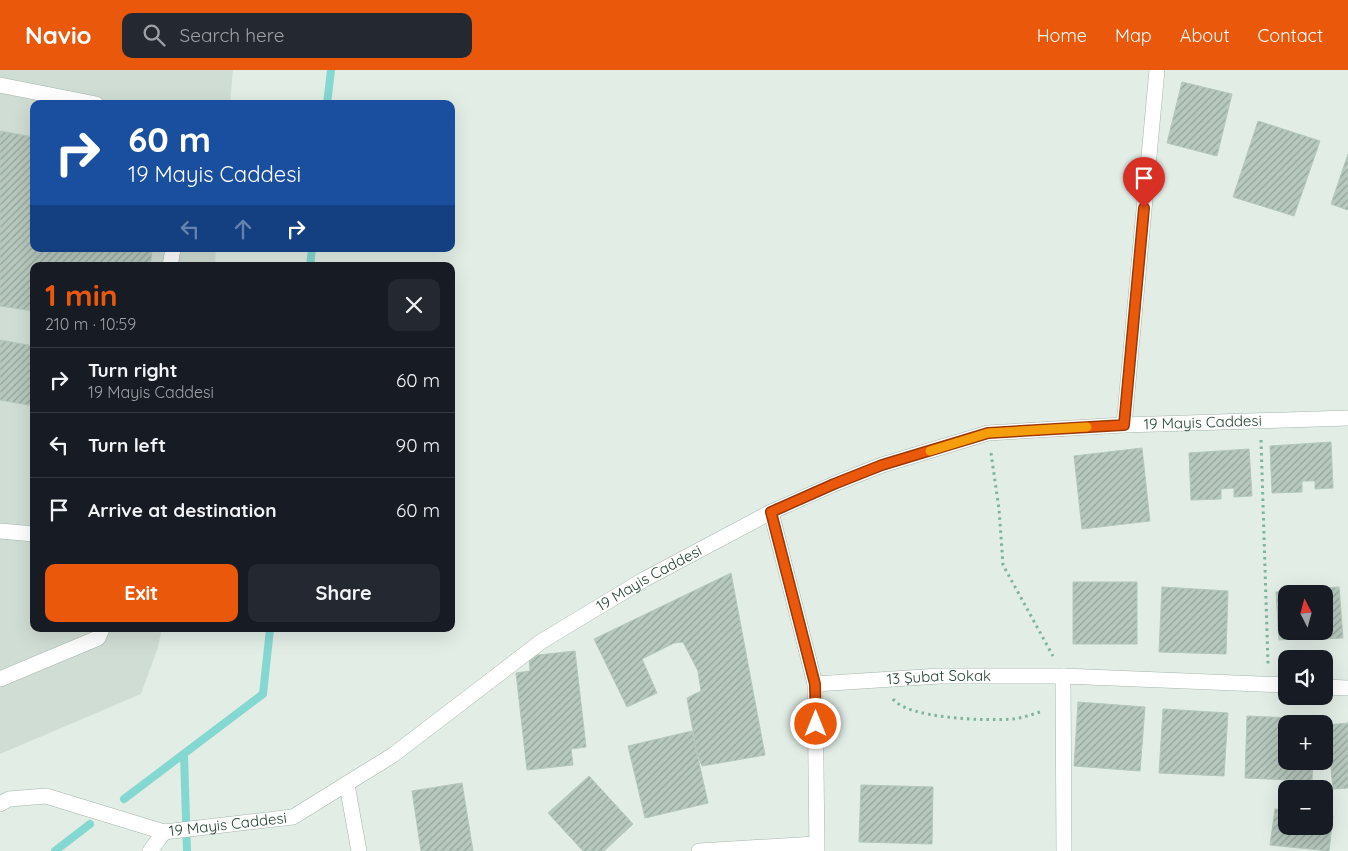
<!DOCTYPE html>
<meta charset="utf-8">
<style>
:root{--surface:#171b24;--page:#242831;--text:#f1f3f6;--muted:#9ea1a6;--line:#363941;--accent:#ea580c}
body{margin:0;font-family:Quicksand,sans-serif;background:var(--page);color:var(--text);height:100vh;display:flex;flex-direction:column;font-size:19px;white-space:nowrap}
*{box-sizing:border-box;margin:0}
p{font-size:16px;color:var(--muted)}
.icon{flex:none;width:28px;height:28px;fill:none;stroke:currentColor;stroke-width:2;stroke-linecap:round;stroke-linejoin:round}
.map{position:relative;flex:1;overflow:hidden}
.side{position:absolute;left:30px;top:192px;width:425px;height:370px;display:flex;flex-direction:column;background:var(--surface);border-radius:10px;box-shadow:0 5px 20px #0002}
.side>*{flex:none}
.guide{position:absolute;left:30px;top:30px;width:425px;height:152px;border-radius:10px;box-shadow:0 5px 20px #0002;background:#1a4fa0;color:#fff;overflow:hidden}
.needle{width:32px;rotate:354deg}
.tools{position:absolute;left:1278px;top:515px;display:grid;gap:10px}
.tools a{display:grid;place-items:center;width:55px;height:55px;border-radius:10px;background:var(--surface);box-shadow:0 5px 20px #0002;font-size:25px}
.pin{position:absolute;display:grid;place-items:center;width:42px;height:42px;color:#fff;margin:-51px -21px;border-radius:50% 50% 50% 0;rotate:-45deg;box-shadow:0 0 5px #0007}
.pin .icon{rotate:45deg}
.me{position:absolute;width:55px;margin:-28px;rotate:0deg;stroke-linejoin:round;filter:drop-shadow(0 0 4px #0008)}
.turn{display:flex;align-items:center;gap:18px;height:105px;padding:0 15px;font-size:22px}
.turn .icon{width:65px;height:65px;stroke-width:2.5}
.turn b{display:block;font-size:35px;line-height:42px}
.lanes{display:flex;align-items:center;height:48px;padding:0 15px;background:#0003;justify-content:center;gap:25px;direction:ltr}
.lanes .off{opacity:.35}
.round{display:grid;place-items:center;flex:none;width:52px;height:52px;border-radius:10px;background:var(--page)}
.overview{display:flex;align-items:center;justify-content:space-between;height:85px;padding:0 15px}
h1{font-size:30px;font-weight:800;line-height:38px;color:var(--accent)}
.action{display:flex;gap:10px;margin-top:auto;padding:10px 15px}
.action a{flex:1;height:58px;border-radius:10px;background:var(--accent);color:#fff;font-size:20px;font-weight:800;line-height:58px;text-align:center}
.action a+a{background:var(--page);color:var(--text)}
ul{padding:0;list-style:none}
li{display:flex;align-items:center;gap:15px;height:65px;padding:0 15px;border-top:1px solid var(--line)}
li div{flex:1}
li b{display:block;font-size:19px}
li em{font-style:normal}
header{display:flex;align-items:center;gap:30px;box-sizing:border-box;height:70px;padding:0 25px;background:var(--accent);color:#fff}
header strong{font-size:24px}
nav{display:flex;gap:28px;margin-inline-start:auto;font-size:18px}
.search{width:350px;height:45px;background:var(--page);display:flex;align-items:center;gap:12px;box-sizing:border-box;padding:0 18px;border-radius:10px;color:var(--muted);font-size:19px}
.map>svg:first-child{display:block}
.built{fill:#d0ddd4}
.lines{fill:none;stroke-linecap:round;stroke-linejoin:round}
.stream{stroke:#85d7d1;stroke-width:8}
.building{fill:url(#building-hatch);stroke:#b4c8bb}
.minor-casing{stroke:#a4b6ac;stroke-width:16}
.path{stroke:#7fb498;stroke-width:3;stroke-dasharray:2.5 4;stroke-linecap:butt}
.minor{stroke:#fff;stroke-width:15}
.route-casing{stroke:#983908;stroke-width:12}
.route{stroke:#ea580c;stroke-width:9}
.slow{stroke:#f59e0b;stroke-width:9}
.labels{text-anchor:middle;stroke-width:4;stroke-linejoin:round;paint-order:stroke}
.street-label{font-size:15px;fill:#204030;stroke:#f3f9f5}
</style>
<header>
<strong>Navio</strong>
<div class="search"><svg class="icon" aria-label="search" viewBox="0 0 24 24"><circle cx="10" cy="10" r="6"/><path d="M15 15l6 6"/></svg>Search here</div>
<nav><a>Home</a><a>Map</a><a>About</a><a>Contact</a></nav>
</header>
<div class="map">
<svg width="1348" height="781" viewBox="0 0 1348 781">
<defs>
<pattern id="building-hatch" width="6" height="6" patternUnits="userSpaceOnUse" patternTransform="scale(1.25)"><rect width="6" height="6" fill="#b7c8be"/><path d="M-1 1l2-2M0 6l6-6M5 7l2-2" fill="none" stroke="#94a49b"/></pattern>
</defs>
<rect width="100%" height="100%" fill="#e2ede6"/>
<path class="built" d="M 0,0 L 233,0 L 230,34 L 34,34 L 34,179 L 216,179 L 215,196 L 34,196 L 34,559 L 162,559 L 157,580 L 141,624 L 0,684 Z"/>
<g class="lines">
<path class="stream" d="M 327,34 L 331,0
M 310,196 L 312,179
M 184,684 L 187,781
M 124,729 L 263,624 L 270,559
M 55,781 L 90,754"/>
</g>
<path class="building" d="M 1182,12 L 1232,24 L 1217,86 L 1167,73 Z
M 1258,51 L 1320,71 L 1294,146 L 1233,127 Z
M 0,61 L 34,67 L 34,179 L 141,179 L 152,181 L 150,196 L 34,196 L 34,241 L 0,236 Z
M 1348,84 L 1348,140 L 1331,134 Z
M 0,270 L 34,276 L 34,336 L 0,330 Z
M 1331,372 L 1333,418 L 1315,419 L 1315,411 L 1302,411 L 1302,422 L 1272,423 L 1270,376 Z
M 1142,378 L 1150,451 L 1082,459 L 1074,386 Z
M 1249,379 L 1252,426 L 1234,427 L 1234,418 L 1221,419 L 1221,429 L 1191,430 L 1189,383 Z
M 731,503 L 765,685 L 702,696 L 697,683 L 687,628 L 701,621 L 698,601 L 683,572 L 674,573 L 642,589 L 657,623 L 627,637 L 594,569 Z
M 1073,512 L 1137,512 L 1137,574 L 1073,574 Z
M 1162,517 L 1228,521 L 1226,584 L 1159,582 Z
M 1339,517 L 1343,568 L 1324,569 L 1324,524 L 1286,524 L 1286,561 L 1308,561 L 1308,568 L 1279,570 L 1276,522 Z
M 575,581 L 586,677 L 571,679 L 573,695 L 527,700 L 516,603 L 530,601 L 529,586 Z
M 1078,632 L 1145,637 L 1140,701 L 1074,696 Z
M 1163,639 L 1228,643 L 1224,706 L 1159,703 Z
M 1247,646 L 1315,649 L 1314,654 L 1286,654 L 1286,691 L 1313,691 L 1312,711 L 1245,708 Z
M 1348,653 L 1348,718 L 1333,719 L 1327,655 Z
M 692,661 L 708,733 L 645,748 L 628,676 Z
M 589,706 L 633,754 L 604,781 L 583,781 L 548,743 Z
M 462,713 L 473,781 L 421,781 L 412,721 Z
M 861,715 L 933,717 L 932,774 L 859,772 Z
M 1275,739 L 1286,740 L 1286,756 L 1324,756 L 1324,745 L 1333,746 L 1329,781 L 1270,775 Z"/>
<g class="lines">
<defs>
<g id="minor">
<path d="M 0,15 L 96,34"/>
<path d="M 170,196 L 173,179"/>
<path d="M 1124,355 L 1157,0"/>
<path d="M 771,442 L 815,614 L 817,781"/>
<path d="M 0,461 L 34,464"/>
<path d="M 1063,606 L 1064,781"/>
<path d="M 0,609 L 98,568 L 102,559"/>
<path id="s1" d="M 815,614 L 940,606 L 1063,606 L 1286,615"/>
<path d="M 1324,617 L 1348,618"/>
<path d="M 347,715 L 359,781"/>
<path id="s2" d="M 0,734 L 9,729 L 46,726 L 164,762 L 293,747 L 393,685 L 542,571 L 645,509 L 771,442 L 834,414 L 882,395 L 988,363 L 1124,355 L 1348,348"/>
<path d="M 150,781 L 164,762"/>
<path d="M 699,781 L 816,774"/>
</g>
</defs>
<use href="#minor" class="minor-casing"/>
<path class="path" d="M 1261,370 L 1268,594
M 991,383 L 999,439 L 1003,495 L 1053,586
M 893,629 C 908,649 987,651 1013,649 C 1023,648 1033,644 1043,641"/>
<use href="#minor" class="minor"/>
</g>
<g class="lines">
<defs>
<path id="route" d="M 816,654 L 815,614 L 771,442 L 834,414 L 882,395 L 988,363 L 1124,355 L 1144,138"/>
</defs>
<use href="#route" class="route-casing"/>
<use href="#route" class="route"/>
<path class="slow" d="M 930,381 L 988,363 L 1087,357"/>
</g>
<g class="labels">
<g class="street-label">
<text dy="5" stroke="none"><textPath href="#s2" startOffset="1315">19 Mayis Caddesi</textPath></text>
<text dy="5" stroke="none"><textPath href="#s2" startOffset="730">19 Mayis Caddesi</textPath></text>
<text dy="5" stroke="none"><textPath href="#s1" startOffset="124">13 Şubat Sokak</textPath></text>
<text dy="5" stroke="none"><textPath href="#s2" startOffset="235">19 Mayis Caddesi</textPath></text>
</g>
</g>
</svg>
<div class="tools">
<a><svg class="needle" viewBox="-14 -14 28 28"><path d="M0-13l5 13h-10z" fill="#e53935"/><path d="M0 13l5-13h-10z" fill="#9ea1a6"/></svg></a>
<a><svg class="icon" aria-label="sound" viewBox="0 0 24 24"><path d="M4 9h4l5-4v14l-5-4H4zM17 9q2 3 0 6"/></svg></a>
<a>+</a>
<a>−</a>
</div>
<div class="pin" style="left:1144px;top:138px;background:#d93025"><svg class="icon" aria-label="arrive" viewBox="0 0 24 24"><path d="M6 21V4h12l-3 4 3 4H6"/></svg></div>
<svg class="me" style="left:816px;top:654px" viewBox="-20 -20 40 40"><circle r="17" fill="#ea580c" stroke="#fff" stroke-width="3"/><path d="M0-11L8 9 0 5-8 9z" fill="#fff"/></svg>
<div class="guide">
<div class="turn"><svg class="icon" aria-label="right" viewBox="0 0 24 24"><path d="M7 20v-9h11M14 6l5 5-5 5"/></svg><div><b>60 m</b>19 Mayis Caddesi</div></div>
<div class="lanes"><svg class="icon off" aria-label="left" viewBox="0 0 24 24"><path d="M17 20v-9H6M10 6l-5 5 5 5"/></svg><svg class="icon off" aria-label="ahead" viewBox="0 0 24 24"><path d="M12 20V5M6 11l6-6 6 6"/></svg><svg class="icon" aria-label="right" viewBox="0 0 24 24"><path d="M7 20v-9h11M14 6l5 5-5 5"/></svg></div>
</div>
<section class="side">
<div class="overview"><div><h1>1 min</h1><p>210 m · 10:59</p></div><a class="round"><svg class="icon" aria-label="close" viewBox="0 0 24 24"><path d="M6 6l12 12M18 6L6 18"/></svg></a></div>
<ul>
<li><svg class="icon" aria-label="right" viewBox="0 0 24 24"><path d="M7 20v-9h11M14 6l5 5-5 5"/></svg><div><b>Turn right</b><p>19 Mayis Caddesi</p></div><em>60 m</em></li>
<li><svg class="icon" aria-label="left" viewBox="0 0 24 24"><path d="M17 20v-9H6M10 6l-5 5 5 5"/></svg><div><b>Turn left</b></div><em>90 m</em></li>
<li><svg class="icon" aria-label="arrive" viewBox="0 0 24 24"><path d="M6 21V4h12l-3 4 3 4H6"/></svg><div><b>Arrive at destination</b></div><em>60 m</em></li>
</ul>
<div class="action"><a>Exit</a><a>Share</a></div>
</section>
</div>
